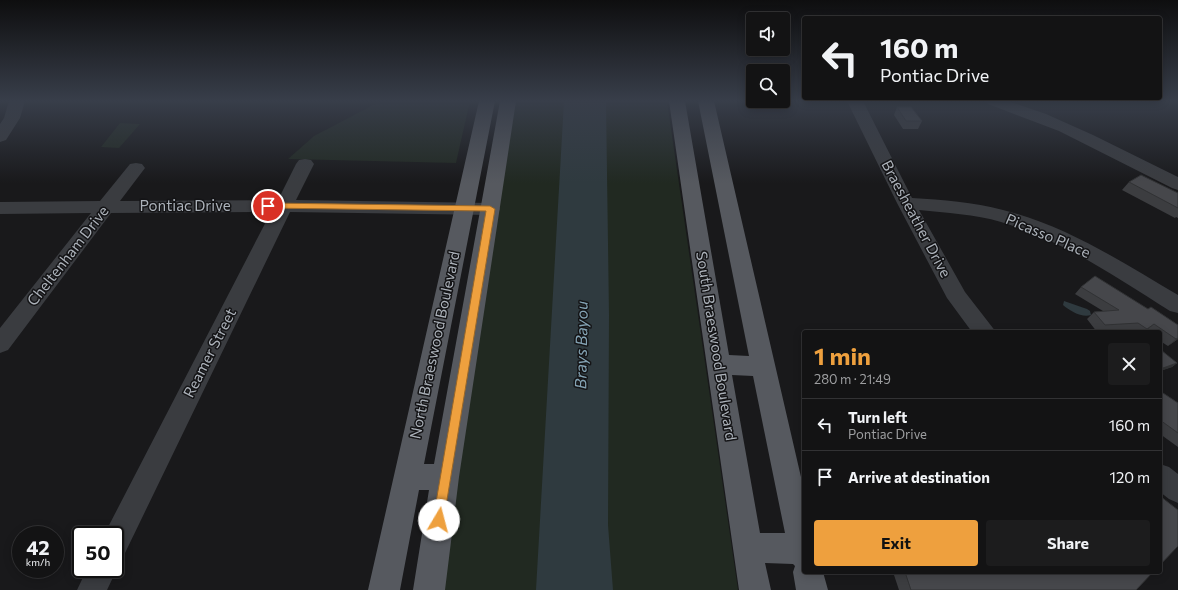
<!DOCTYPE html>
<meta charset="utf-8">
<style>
:root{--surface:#131314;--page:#1c1c1d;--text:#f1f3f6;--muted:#9d9ea0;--line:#323234;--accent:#eea03e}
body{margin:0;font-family:Commissioner,sans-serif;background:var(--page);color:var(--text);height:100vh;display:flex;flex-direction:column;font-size:15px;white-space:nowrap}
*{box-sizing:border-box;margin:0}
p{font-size:13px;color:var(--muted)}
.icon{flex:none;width:22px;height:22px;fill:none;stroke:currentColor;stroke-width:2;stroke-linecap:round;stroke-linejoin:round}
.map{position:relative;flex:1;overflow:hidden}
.side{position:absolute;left:802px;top:330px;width:360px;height:244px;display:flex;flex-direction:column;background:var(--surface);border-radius:4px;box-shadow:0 2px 10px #0003,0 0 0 1px var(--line)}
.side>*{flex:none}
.guide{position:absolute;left:802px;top:16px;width:360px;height:84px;border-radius:4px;box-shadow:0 2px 10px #0003,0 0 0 1px var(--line);background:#131314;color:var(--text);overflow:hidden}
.buttons{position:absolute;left:746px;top:12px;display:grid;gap:8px}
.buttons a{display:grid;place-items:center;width:44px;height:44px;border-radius:4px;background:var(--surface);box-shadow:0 2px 10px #0003,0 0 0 1px var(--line);font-size:20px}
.speed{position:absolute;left:12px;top:526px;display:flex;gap:8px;font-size:20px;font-weight:700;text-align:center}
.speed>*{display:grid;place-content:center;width:52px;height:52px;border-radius:50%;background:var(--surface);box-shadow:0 2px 10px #0003,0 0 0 1px var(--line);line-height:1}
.speed small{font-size:10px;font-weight:400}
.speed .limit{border:2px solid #111;border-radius:6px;background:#fff;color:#111}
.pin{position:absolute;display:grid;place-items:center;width:34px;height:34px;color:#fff;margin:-17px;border:2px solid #fff;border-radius:50%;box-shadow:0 1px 4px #0007}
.me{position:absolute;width:44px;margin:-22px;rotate:8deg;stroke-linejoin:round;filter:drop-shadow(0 0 3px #0008)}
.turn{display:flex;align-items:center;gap:14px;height:84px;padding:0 12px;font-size:18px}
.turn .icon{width:52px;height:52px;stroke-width:2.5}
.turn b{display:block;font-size:28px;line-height:34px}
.round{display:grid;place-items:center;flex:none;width:42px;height:42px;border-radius:4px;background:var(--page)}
.headline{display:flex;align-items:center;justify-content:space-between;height:68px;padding:0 12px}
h1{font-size:24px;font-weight:700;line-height:30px;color:var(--accent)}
.cta{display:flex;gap:8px;margin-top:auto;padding:8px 12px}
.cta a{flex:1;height:46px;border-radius:4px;background:var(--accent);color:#111;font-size:16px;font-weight:700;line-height:46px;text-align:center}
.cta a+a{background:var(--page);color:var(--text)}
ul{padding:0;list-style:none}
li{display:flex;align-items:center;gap:12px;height:52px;padding:0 12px;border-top:1px solid var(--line)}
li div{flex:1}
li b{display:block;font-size:15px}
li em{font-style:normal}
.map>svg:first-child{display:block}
.green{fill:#212921}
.water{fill:#2f3a3f}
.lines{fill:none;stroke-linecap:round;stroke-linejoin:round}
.minor{fill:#3a3c40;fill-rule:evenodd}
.major{fill:#56595f;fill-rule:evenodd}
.wall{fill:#3c3d40}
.shaded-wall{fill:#313234}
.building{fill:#46474b;stroke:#313234}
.route{fill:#eea03e;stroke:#9b6828}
.labels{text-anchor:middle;stroke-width:3;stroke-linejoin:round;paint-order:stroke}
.street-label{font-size:15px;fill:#acb2ba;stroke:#141416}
.water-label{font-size:16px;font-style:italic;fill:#84a3b4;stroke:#141416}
</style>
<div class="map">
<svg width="1178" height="590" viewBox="0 0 1178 590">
<rect width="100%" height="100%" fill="#19191b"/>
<path class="green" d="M 381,101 L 470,101 L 456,163 L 288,159 L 314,136 Z
M 513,101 L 667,101 L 738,590 L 436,590 Z
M 120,123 L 140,124 L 119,148 L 101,147 Z"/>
<path class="water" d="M 564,101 L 606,101 L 609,315 L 608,525 L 613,590 L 536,590 Z
M 1064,301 L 1087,309 L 1090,311 L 1091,315 C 1082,318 1070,311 1063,305 Z"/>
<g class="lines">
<path class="minor" d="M 9,101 L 25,101 L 20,118 L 6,140 L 0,142 L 0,124 L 4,118 Z
M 847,101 L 863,101 L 912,198 C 943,200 973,202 1003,210 C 1067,226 1122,262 1178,295 L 1178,313 L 1170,311 C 1116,277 1062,240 1001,222 C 975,214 946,213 919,210 L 965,292 L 996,332 L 972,332 L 947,298 L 897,203 Z
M 985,101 L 1008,101 L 1046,114 L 1093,135 L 1178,177 L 1178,190 L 1172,188 L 1059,131 L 988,104 Z
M 305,159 L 311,160 L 314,164 L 296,200 L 491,203 L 498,205 L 500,209 L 498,213 L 491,215 L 290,212 L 125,553 L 115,557 L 115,535 L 104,535 L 105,533 L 271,212 L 111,213 L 8,350 L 0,353 L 0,328 L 91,213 L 0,214 L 0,202 L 100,201 L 130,164 L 136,163 L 142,164 L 145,168 L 120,201 L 278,200 L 296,164 L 299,160 Z
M 1160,464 L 1169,467 L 1178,474 L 1178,503 L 1169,499 L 1160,492 Z
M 115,565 L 117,569 L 107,590 L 77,590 L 87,569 L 115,569 Z"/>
<path class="major" d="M 479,101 L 495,101 L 424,464 L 434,464 L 500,101 L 516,101 L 459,477 L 445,590 L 413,590 L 429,490 L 419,490 L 400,590 L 368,590 Z
M 669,101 L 685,101 L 729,355 L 749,356 L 698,101 L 714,101 L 804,490 L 804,572 L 823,572 L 828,590 L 796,590 L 793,572 L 795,566 L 793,564 L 765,563 L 771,590 L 739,590 ZM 732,375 L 753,376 L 785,533 L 760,533 Z"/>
</g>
<path class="wall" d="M 897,107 L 922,121 L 918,129 L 903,129 L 894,115 Z
M 1129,182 L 1178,193 L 1178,218 L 1176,217 L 1175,218 L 1122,190 Z
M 1095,276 L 1178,339 L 1168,346 L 1160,341 L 1160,332 L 1146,331 L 1133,332 L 1131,331 L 1110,332 L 1097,332 L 1087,319 L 1094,312 L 1103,311 L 1075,294 L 1081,287 Z
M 1160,350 L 1177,363 L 1172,367 L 1160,371 Z
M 1160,391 L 1178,403 L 1178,447 L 1160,434 Z
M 893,572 L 1153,572 L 1136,590 L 899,590 Z"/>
<path class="shaded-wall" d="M 1154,324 L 1146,331 L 1144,332 L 1147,329 Z
M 1178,338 L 1178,339 L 1168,346 L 1176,339 Z
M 1177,363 L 1172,367 L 1160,371 L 1163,368 Z"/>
<path class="building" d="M 897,107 L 911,107 L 922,121 L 906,121 Z
M 1141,175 L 1178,193 L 1178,208 L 1129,182 Z
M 1095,276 L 1148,309 L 1151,307 L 1178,325 L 1178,338 L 1176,339 L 1154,324 L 1147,329 L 1138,323 L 1105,325 L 1094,312 L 1119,310 L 1081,287 Z
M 1160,350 L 1161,350 L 1177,363 L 1163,368 L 1160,366 Z
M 1160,391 L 1178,403 L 1178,433 L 1160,420 Z
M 1160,496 L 1178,510 L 1178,546 L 1160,565 Z
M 905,572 L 1153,572 L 1136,590 L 911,590 Z"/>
<linearGradient id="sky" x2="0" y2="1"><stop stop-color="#0e0e0f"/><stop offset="0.55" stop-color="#383e4a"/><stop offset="1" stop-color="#383e4a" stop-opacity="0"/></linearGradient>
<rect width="1178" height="183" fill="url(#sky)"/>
<path class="route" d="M 268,203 L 490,206 L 495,209 L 443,524 L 439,526 L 435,524 L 433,520 L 486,211 L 266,208 L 265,206 Z"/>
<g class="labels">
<g class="street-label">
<text x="185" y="211">Pontiac Drive</text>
<text transform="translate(916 219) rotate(62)" y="5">Braesheather Drive</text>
<text transform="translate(1048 236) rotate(23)" y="5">Picasso Place</text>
<text transform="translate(68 256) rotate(-52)" y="5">Cheltenham Drive</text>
<text transform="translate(435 345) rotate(-78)" y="5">North Braeswood Boulevard</text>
<text transform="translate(716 346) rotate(81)" y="5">South Braeswood Boulevard</text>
<text transform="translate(210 353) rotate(-63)" y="5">Reamer Street</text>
</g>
<g class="water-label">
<text transform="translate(581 345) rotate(-89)" y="6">Brays Bayou</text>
</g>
</g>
</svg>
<div class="buttons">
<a><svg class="icon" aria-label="sound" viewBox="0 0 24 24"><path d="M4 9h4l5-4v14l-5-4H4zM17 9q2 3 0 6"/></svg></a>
<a><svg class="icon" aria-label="search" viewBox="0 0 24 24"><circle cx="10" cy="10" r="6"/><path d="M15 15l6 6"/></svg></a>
</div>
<div class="speed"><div>42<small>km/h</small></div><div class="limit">50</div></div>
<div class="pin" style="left:268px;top:206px;background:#d93025"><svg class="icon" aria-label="arrive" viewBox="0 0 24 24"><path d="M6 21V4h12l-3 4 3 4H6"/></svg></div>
<svg class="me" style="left:439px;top:520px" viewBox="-20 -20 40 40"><circle r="19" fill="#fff"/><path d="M0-13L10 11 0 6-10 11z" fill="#eea03e"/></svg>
<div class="guide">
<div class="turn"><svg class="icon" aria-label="left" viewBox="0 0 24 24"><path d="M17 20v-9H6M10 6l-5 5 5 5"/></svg><div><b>160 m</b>Pontiac Drive</div></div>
</div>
<section class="side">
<div class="headline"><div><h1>1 min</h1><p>280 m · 21:49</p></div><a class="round"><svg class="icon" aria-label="close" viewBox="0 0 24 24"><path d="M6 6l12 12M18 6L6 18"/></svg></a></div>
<ul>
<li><svg class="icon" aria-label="left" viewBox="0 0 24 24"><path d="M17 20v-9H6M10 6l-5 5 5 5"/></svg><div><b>Turn left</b><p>Pontiac Drive</p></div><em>160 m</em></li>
<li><svg class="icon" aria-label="arrive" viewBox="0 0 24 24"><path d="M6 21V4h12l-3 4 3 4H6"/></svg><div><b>Arrive at destination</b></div><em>120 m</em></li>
</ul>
<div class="cta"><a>Exit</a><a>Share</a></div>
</section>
</div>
